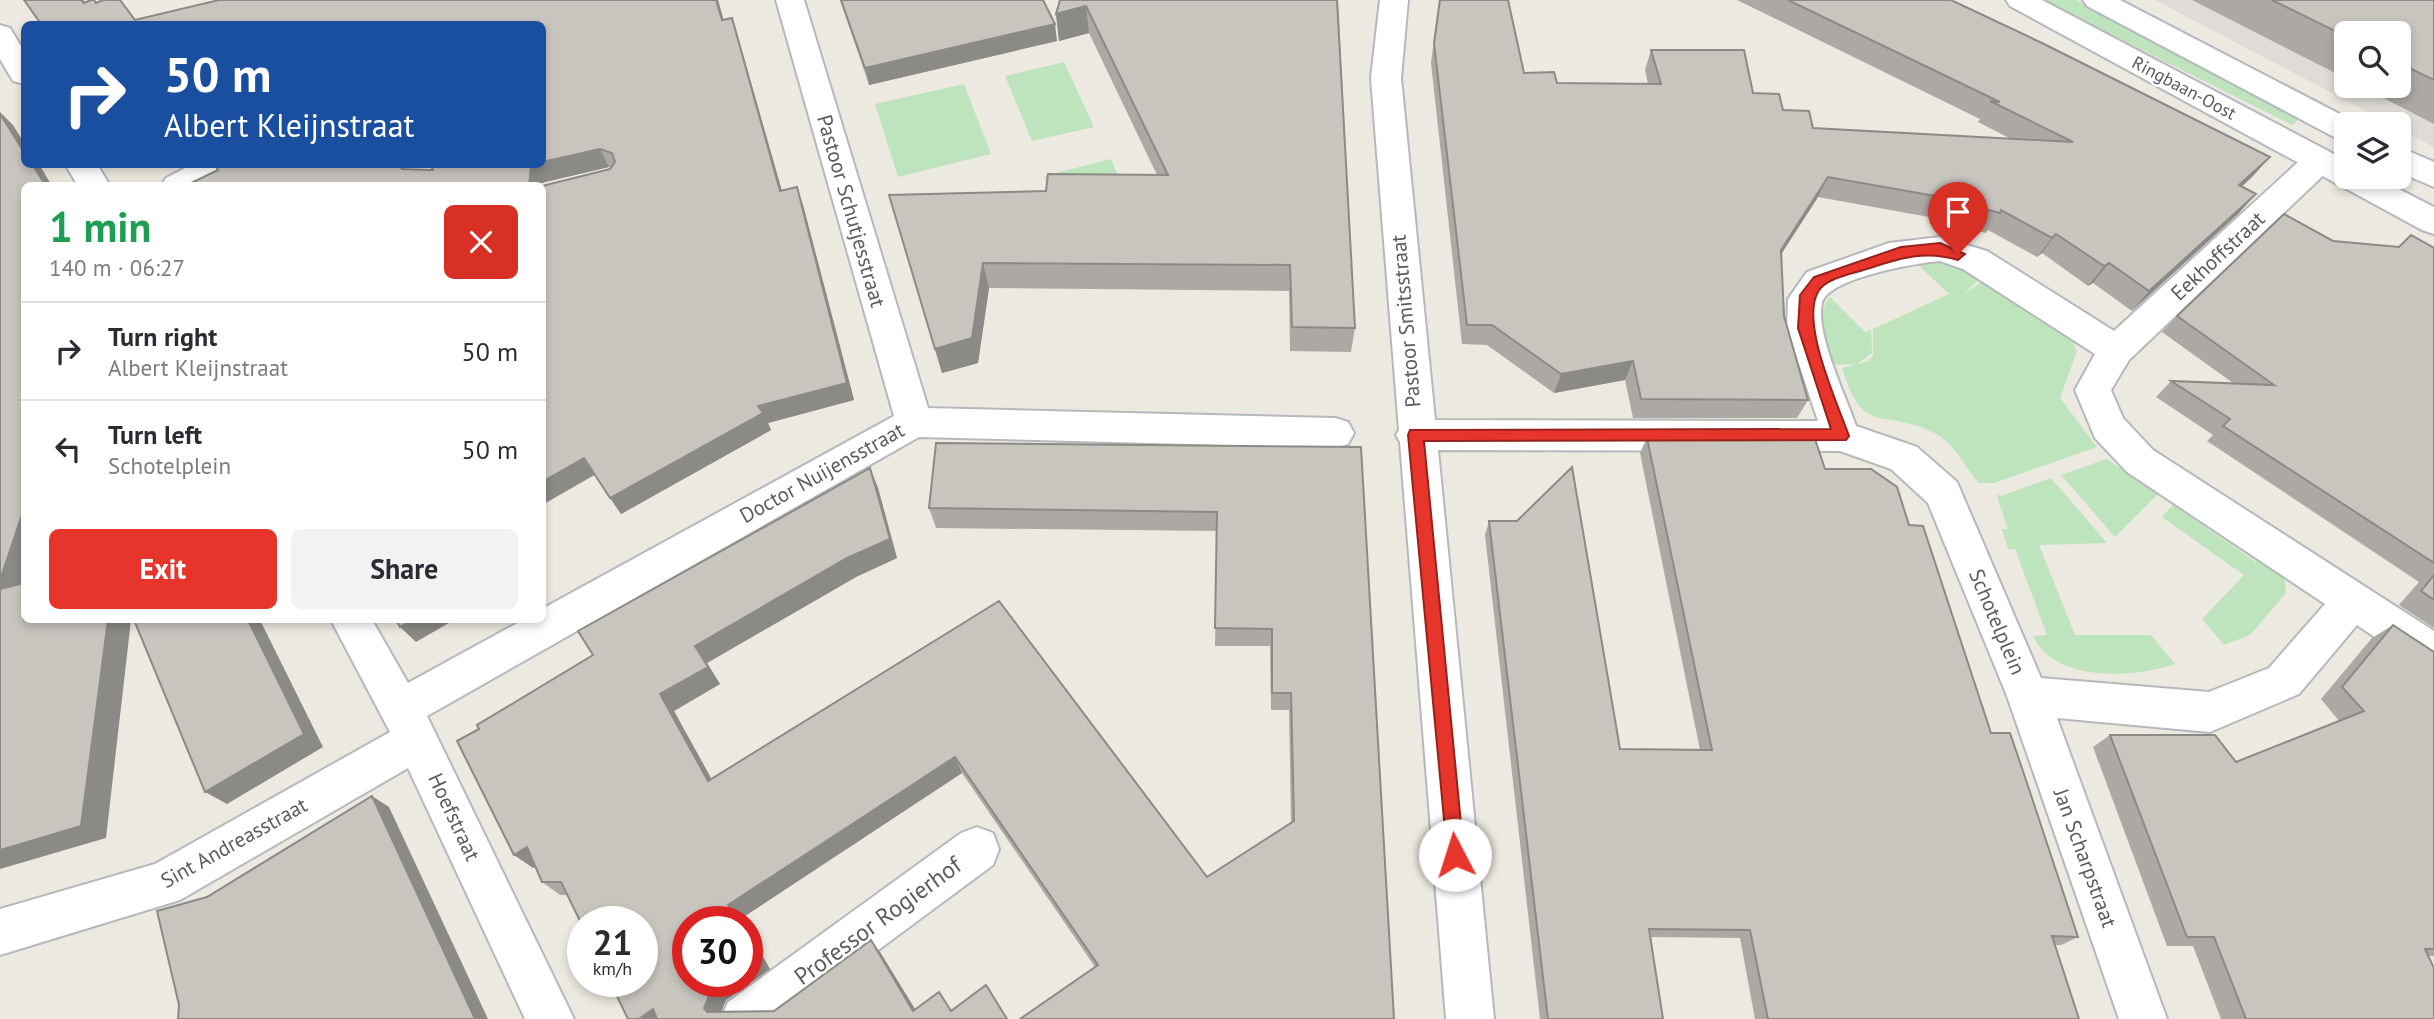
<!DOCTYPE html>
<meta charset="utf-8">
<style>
:root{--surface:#fff;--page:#f2f2f3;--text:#2b2b33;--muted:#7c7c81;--line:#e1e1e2;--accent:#e7352b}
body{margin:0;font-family:"PT Sans",sans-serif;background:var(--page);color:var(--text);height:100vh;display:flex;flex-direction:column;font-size:26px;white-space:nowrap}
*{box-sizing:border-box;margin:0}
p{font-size:23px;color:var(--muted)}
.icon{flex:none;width:38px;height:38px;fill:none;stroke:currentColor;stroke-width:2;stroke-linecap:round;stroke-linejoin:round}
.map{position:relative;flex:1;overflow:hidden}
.sheet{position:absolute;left:21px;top:182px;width:525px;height:441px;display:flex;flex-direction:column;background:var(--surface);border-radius:10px;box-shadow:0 4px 10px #0003}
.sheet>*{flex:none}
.top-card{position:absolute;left:21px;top:21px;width:525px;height:147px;border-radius:10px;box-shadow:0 4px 10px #0003;background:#1a4fa0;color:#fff;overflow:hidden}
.buttons{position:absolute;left:2334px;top:21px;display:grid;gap:14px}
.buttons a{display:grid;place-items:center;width:77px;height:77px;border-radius:10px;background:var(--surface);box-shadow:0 4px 10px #0003;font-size:35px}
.speed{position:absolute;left:567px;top:906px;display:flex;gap:14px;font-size:35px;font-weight:700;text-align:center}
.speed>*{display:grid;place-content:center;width:91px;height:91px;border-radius:50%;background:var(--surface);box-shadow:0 4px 10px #0003;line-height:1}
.speed small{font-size:18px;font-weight:400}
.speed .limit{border:10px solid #d22;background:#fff;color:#111}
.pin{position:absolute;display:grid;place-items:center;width:60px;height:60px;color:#fff;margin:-72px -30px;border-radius:50% 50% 50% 0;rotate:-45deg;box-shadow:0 0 7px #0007}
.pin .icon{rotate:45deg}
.me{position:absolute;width:77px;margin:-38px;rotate:355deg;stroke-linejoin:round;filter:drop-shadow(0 0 5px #0008)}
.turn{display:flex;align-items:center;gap:24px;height:147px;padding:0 28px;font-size:32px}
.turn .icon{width:91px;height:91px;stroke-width:2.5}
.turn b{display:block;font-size:49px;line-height:60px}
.round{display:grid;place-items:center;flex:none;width:74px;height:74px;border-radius:10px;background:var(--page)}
.overview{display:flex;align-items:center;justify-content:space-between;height:119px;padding:0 28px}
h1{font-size:42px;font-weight:700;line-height:52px;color:#1e9e55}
.cta{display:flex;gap:14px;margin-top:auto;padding:14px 28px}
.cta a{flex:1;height:80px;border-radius:10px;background:var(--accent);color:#fff;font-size:28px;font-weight:700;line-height:80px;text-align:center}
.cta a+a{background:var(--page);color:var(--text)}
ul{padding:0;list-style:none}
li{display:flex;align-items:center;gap:21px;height:98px;padding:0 28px;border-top:2px solid var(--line)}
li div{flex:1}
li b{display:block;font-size:26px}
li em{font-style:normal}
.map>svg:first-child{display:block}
.industrial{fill:#dfdcd8;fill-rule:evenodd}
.green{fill:#bde4bc}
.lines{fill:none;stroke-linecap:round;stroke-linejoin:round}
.service-casing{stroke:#b6b8bd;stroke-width:3}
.minor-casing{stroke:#b6b8bd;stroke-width:4}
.secondary-casing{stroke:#b4b7bd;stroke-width:4}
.service{fill:#fff;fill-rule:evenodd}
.minor{fill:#fff;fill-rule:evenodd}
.secondary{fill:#fff;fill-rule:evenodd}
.wall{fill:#aca9a4}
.shaded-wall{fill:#8c8a86}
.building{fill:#c8c5bf;stroke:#8c8a86;stroke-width:2}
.route{fill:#e7352b;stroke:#96221c;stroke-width:2}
.labels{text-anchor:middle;stroke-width:5;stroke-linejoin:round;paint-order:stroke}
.far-street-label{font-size:18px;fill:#595d61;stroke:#fff}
.street-label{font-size:21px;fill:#595d61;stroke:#fff}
.near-street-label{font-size:24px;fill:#595d61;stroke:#fff}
</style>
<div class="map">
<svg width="2434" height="1019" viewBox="0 0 2434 1019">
<rect width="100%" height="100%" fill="#ece9e0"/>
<path class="industrial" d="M 2155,0 L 2434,0 L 2434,147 L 2399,129 L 2399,124 L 2391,124 ZM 2347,33 L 2399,33 L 2399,86 L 2347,86 Z"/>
<path class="green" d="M 2042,0 L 2076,0 L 2300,118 L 2292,125 Z
M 1064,62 L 1094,127 L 1032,141 L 1005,76 Z
M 964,84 L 991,154 L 898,177 L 875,104 Z
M 1111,159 L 1124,190 L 1050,189 L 1044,176 Z
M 1913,260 L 1947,262 L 1980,278 L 1964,294 L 1985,280 L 2071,338 L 2077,351 L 2060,398 L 2097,447 L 1994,483 L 1979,483 C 1965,468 1955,444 1936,434 C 1884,406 1864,440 1842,368 L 1868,361 L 1873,356 L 1873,329 L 1949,294 Z
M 1830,297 L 1865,332 L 1871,330 L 1872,353 L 1857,364 L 1837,365 L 1832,362 C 1825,340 1814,316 1830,297 Z
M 2107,459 L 2158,494 L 2115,537 L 2061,475 Z
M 2051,478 L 2107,543 L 2039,545 L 2075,635 L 2151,635 L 2175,664 C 2135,678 2054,683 2033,636 L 2047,635 L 2015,549 L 2008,549 L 2002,529 L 2008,529 L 1996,494 L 2001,496 Z
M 2173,505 L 2256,562 L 2264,554 L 2284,575 L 2286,593 L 2250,635 L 2224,645 L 2202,619 L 2244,575 L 2162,517 Z"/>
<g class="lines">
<defs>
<path id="service" d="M 402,164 L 428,164 L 443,186 L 417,186 Z"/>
<path id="minor" d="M 776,0 L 804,0 L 928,408 L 1335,418 L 1348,422 L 1354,433 L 1348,444 L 1335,448 L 919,437 L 427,716 L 574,1019 L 525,1019 L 408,768 L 180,900 L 0,955 L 0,909 L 155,864 L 390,732 L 331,620 L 372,620 L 408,683 L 523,620 L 542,620 L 542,609 L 894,416 Z
M 1380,0 L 1408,0 L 1401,78 L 1435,420 L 1818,421 L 1787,328 L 1788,299 L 1807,272 L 1889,243 L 1940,237 L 1987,251 L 2114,331 L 2308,153 L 2319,150 L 2330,153 L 2335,161 L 2330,169 L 2129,360 L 2111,390 L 2123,418 L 2153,450 L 2434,631 L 2434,673 L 2419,667 L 2357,625 L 2299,694 L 2210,732 L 2057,718 L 2167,1019 L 2119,1019 L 2007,696 L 1928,503 L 1891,469 L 1840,451 L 1438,450 L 1494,1019 L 1446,1019 L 1400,442 L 1396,435 L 1399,430 L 1371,78 ZM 1940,261 L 1963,269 L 2095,354 L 2075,390 L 2095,438 L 2127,472 L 2325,604 L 2269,668 L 2209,692 L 2041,678 L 1957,482 L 1917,447 L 1856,426 C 1846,396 1815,333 1822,303 C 1828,278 1916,263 1940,261 Z
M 0,25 L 10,28 L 24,51 L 24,84 L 13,81 L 0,59 Z
M 65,164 L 97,164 L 110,186 L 78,186 Z
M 193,164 L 238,164 C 223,190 187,186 161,186 L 166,178 Z
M 977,827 L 993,833 L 999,849 L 993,865 L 785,1019 L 721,1019 L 728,1002 L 961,833 Z"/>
<path id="secondary" d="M 2006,0 L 2042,0 L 2347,161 L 2347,177 L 2375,177 L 2434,207 L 2434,234 L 2422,230 L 2010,6 Z
M 2083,0 L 2120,0 L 2359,124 L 2347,124 L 2347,141 L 2336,138 L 2087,6 Z
M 2399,147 L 2434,162 L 2434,187 L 2399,172 Z"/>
</defs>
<use href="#service" class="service-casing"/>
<use href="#minor" class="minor-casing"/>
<use href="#secondary" class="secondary-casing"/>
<use href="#service" class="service"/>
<use href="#minor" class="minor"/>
<use href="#secondary" class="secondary"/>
</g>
<path class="wall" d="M 24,0 L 84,0 L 85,2 L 96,3 L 136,20 L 718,0 L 723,20 L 732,18 L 738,37 L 782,191 L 803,205 L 854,400 L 768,423 L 771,430 L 621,514 L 595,475 L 542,505 L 542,186 L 611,168 L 609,167 L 541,183 L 403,169 L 433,170 L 542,164 L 41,24 Z
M 840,0 L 1043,0 L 1057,41 L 869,85 Z
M 1060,0 L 1338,0 L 1355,328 L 1351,352 L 1290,351 L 1289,291 L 989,288 L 978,363 L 942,373 L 889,195 L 1046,191 L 1157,175 L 1089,33 L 1059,41 L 1056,14 Z
M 1439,0 L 1508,0 L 1524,73 L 1557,83 L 1648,84 L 1645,70 L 1651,50 L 1753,93 L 1813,128 L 2011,139 L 1978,122 L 1980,119 L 1737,0 L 1951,0 L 2270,157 L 2252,177 L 2242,186 L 2256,194 L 2238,214 L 2132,311 L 2093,283 L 2088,286 L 2042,253 L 2037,257 L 1988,230 L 1986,233 L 1929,217 L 1818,197 L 1781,254 L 1784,316 L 1808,400 L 1797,418 L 1633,418 L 1625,380 L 1554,393 L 1487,345 L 1462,344 L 1431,63 Z
M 2192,0 L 2434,0 L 2434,124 L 2360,86 L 2399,86 L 2399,33 L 2347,33 L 2347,79 Z
M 2333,241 L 2399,247 L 2434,248 L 2434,628 L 2399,605 L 2419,582 L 2207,441 L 2213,435 L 2156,397 L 2171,381 L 2233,383 L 2162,332 L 2177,316 Z
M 1647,438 L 1825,469 L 1909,525 L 1991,733 L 2078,937 L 2061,945 L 2054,945 L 2079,1019 L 1755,1019 L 1740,938 L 1651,937 L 1663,1019 L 1540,1019 L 1485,535 L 1489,521 L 1620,749 L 1700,750 L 1640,453 Z
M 1361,447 L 1394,1019 L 1095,967 L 962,773 L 742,918 L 744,922 L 688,922 L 770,969 L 726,1000 L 721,1011 L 774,1011 L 880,952 L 915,1009 L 952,1010 L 1007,1019 L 628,1019 L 567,895 L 560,895 L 542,882 L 535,867 L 533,868 L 479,729 L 593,655 L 870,468 L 878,488 L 897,558 L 856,577 L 707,663 L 720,684 L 674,711 L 711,779 L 999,601 L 1207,877 L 1291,822 L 1289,710 L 1271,710 L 1270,646 L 1215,646 L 1217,531 L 936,528 L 929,508 Z
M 2393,625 L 2434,652 L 2434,956 L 2428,956 L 2434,1019 L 2221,1019 L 2193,946 L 2167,946 L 2093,747 L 2110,735 L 2236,762 L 2339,721 L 2321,699 L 2372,638 Z"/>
<path class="shaded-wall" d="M 716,0 L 718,0 L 729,39 L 722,20 Z
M 1086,6 L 1089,33 L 1059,41 L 1056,14 Z
M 732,18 L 738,37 L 787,209 L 780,191 Z
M 1055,24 L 1057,41 L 869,85 L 865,68 Z
M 0,112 L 13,125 L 24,143 L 24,152 L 0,114 Z
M 600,149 L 609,167 L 541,183 L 541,186 L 529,186 L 531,165 L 542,164 L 542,162 Z
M 2270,157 L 2252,177 L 2222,205 L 2239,185 Z
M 32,164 L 39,164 L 52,186 L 46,186 Z
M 1828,177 L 1818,197 L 1771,270 L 1781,250 Z
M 797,187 L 803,205 L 854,400 L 768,423 L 771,430 L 621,514 L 610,498 L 758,406 Z
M 2256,194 L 2238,214 L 2132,311 L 2149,291 Z
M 2056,234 L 2042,253 L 2037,257 L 2052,238 Z
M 983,263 L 989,288 L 978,363 L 942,373 L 935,349 Z
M 2109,263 L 2093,283 L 2088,286 L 2104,266 Z
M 1633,361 L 1625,380 L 1554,393 L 1561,374 Z
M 584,458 L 595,474 L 542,505 L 542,482 Z
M 870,468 L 878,488 L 897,558 L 856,577 L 707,663 L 720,684 L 674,711 L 721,796 L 708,781 L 660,694 L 695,646 Z
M 24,509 L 24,593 L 0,592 L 0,580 Z
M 108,620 L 131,620 L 106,838 L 0,869 L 0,850 Z
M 248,620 L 260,620 L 323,747 L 227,804 L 205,792 Z
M 414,620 L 454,620 L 416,642 L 400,627 Z
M 955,757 L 962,773 L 742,918 L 744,922 L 738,922 L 728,905 Z
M 372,796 L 389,807 L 488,1019 L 475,1019 Z
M 527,847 L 546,861 L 533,868 L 514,855 Z
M 747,928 L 770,969 L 726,1000 L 719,1018 L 707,1012 L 704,1008 L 712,989 L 723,982 L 747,982 Z
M 871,940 L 880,952 L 921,1019 L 913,1011 Z
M 653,1009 L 668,1019 L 639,1019 Z"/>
<path class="building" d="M 24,0 L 81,0 L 84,3 L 91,0 L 94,0 L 96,3 L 103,0 L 120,0 L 135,20 L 219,0 L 716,0 L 722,20 L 732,18 L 780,191 L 797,187 L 847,383 L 758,406 L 763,413 L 610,498 L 584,458 L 542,482 L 542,186 L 610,169 L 615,162 L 612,153 L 600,149 L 542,162 L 542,24 L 41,24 Z
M 841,0 L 1043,0 L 1055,24 L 865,68 Z
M 1060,0 L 1337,0 L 1355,328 L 1292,327 L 1290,265 L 983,263 L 972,338 L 935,349 L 889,195 L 1046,191 L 1048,174 L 1168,175 L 1086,6 L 1056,14 Z
M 1440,0 L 1508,0 L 1524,73 L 1554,72 L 1557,83 L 1661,84 L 1651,50 L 1744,50 L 1753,93 L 1779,94 L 1783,110 L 1809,111 L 1813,128 L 2073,142 L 1990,101 L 2000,102 L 1788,0 L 1951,0 L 2042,43 L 2270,157 L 2239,185 L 2256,194 L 2149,291 L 2109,263 L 2104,266 L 2056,234 L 2052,238 L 2001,210 L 2000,213 L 1941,197 L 1828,177 L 1781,250 L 1784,316 L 1808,400 L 1641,399 L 1633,361 L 1561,374 L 1492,325 L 1467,325 L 1434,43 Z
M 2272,0 L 2434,0 L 2434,80 L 2399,63 L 2399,33 L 2347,33 L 2347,37 Z
M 0,114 L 24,152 L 24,164 L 32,164 L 46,186 L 24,186 L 24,509 L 0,580 Z
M 214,164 L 399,164 L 402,169 L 433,170 L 430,164 L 533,164 L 531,165 L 529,186 L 185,186 L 218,170 Z
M 2284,214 L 2333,241 L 2399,247 L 2411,235 L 2434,248 L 2434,563 L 2223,426 L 2230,419 L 2171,381 L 2274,385 L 2177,316 Z
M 1647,438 L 1815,439 L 1825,469 L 1871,469 L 1897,487 L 1909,525 L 1923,526 L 1991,733 L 2010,733 L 2027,783 L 2078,937 L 2052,936 L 2079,1019 L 1768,1019 L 1750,930 L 1649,929 L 1663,1019 L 1548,1019 L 1489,521 L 1517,521 L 1572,467 L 1620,749 L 1712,750 Z
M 936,443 L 1361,447 L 1394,1019 L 1020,1019 L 1098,965 L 955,757 L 728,905 L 738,922 L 688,922 L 688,982 L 723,982 L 712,989 L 704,1008 L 707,1012 L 774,1011 L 871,940 L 913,1011 L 939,992 L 951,1011 L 986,985 L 1007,1019 L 657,1019 L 653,1009 L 639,1019 L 628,1019 L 610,982 L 642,982 L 642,922 L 583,922 L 583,927 L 561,882 L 542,882 L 527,847 L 514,855 L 457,741 L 479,729 L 477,725 L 593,655 L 578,631 L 870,468 L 890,539 L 847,558 L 695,646 L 708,667 L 660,694 L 708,781 L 999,601 L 1207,877 L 1294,821 L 1291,693 L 1272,693 L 1272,629 L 1215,628 L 1217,512 L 929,508 Z
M 2434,575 L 2434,600 L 2421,591 Z
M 24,583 L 24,620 L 108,620 L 81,826 L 0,850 L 0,589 Z
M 134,620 L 248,620 L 304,734 L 205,792 Z
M 396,620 L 414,620 L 400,627 Z
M 2393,625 L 2434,652 L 2434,949 L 2425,949 L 2434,968 L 2434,1019 L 2246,1019 L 2214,937 L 2187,937 L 2110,735 L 2215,735 L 2236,762 L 2364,711 L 2342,687 Z
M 372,796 L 475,1019 L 178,1019 L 179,1005 L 157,911 L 207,897 Z
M 747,939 L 757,957 L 747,964 Z"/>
<path class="route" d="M 1940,243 L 1965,254 L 1958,260 C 1926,250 1900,258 1870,268 C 1856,273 1835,276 1824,285 C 1793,309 1838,404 1849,436 L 1846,440 L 1424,441 L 1464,855 L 1462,862 L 1455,864 L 1448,862 L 1408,435 L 1410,430 L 1831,429 L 1798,328 L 1800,295 L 1814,277 L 1901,247 Z"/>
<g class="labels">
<g class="far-street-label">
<text transform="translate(2184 88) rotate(28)" y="6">Ringbaan-Oost</text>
</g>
<g class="street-label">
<text transform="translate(851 211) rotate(74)" y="7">Pastoor Schutjesstraat</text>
<text transform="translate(2218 256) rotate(-43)" y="7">Eekhoffstraat</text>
<text transform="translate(1406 321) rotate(-95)" y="7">Pastoor Smitsstraat</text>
<text transform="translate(822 473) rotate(-29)" y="7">Doctor Nuijensstraat</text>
<text transform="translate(1997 622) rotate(67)" y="7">Schotelplein</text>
<text transform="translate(454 817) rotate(65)" y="7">Hoefstraat</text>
<text transform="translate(234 843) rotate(-29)" y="7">Sint Andreasstraat</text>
<text transform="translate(2085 858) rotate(70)" y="7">Jan Scharpstraat</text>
</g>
<g class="near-street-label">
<text transform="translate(878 921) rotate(-36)" y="8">Professor Rogierhof</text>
</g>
</g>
</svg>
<div class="buttons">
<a><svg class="icon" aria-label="search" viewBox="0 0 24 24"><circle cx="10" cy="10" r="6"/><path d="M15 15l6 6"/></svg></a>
<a><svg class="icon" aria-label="layers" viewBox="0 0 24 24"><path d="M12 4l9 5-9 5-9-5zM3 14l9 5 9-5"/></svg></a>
</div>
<div class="speed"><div>21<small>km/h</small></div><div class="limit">30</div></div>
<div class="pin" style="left:1958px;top:254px;background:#d93025"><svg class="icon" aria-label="arrive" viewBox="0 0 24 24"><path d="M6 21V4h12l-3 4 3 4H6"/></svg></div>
<svg class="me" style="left:1455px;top:855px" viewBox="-20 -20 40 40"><circle r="19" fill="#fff"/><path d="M0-13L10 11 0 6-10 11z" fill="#e7352b"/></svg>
<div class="top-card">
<div class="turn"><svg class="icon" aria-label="right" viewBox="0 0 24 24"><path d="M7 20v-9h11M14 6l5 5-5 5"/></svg><div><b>50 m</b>Albert Kleijnstraat</div></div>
</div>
<section class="sheet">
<div class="overview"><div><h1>1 min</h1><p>140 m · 06:27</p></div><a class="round" style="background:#d93025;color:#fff"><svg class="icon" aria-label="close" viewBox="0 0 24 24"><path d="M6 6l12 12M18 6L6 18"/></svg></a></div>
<ul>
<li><svg class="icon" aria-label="right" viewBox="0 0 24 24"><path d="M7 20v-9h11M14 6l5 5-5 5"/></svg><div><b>Turn right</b><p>Albert Kleijnstraat</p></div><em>50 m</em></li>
<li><svg class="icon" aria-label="left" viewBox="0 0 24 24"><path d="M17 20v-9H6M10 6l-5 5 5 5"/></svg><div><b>Turn left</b><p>Schotelplein</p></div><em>50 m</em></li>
</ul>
<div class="cta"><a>Exit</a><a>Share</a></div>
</section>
</div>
